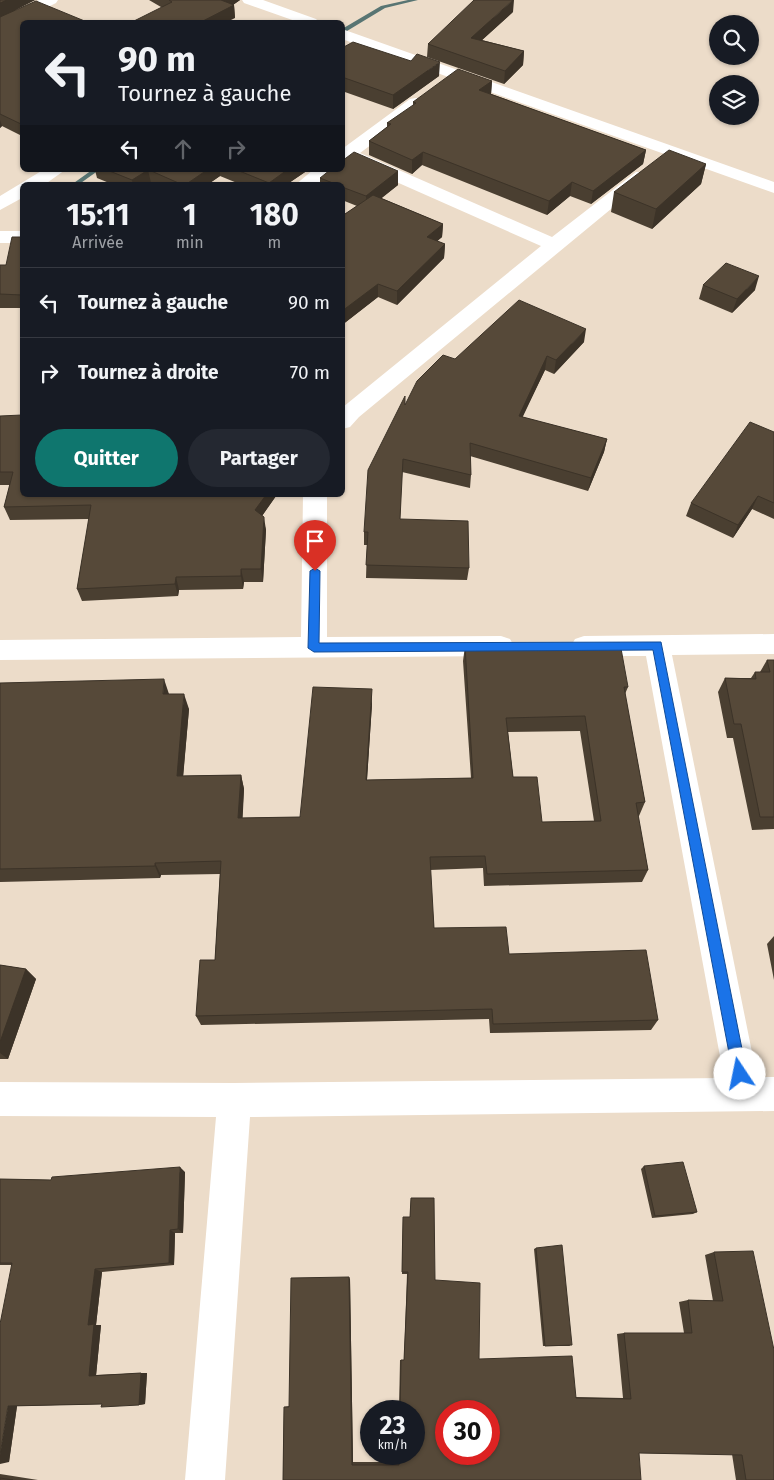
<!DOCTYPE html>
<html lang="fr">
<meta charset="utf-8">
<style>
:root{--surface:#171b24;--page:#242831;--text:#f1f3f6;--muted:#9ea1a6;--line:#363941;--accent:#0f766e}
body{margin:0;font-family:"Fira Sans",sans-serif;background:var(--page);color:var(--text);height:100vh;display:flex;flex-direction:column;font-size:19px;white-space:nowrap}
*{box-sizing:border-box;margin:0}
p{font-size:16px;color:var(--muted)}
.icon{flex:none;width:28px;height:28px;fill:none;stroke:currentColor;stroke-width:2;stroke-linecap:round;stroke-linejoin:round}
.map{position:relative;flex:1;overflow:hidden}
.drawer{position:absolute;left:20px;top:182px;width:325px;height:315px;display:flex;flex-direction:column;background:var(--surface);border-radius:8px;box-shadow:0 1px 4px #0004}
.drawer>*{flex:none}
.top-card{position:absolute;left:20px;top:20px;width:325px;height:152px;border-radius:8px;box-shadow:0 1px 4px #0004;background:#171b24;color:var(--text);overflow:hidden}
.controls{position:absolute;left:709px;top:15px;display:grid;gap:10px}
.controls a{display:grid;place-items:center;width:50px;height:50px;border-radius:50%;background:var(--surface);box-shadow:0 1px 4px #0004;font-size:25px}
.speed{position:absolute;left:360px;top:1400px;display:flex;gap:10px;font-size:25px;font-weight:700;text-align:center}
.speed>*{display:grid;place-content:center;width:65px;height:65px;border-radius:50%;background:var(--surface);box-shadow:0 1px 4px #0004;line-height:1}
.speed small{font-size:12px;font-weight:400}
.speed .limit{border:8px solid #d22;background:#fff;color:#111}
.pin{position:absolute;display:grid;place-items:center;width:42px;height:42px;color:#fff;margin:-51px -21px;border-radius:50% 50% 50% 0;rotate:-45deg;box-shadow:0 0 5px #0007}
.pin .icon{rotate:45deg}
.me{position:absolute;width:55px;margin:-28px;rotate:349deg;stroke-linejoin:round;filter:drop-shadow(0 0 4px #0008)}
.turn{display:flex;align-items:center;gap:18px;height:105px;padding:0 15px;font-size:22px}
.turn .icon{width:65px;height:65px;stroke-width:2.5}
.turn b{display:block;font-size:35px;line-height:42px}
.lanes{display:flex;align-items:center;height:48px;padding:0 15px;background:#0003;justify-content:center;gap:25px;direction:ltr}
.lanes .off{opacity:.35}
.eta{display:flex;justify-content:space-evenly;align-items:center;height:85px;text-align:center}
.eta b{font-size:30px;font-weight:700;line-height:35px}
.primary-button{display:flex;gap:10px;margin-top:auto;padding:10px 15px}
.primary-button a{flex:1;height:58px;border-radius:30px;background:var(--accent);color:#fff;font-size:20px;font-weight:700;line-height:58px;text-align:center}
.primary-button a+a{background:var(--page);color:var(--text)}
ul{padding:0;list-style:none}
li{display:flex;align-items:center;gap:15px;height:70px;padding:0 15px;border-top:1px solid var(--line)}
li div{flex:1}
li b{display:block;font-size:19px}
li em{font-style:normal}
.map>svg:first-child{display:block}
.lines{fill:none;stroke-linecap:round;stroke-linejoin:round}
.stream{fill:#587573;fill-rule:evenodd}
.minor{fill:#fff;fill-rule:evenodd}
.wall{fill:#4a3f31;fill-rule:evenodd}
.shaded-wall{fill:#3c3328}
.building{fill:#564939;stroke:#3c3328;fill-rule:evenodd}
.route{fill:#1a73e8;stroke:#114b97}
</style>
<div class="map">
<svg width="774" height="1480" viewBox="0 0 774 1480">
<rect width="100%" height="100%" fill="#ecdcc9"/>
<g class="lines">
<path class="stream" d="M 408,0 L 418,0 L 385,8 L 342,34 L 342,29 L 381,6 Z
M 92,170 L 99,170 L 78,185 L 71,185 Z"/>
<path class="minor" d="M 39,0 L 58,0 L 56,3 L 0,31 L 0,20 Z
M 242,0 L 263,0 L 316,19 L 319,22 L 298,22 L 244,3 Z
M 342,29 L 774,182 L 774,193 L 342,39 Z
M 416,98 L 422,99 L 424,103 L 422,107 L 360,153 L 552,237 L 636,172 L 648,172 L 651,176 L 359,417 L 350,427 L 342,429 L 343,407 L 541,246 L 349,161 L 342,163 L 342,149 L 410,99 Z
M 43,170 L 65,170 L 44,185 L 22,185 L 22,198 L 0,210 L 0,196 Z
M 313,170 L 334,170 L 316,185 L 295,185 Z
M 0,231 L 22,231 L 22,243 L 0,243 Z
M 303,495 L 327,495 L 327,637 L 501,636 L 510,639 L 514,646 L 510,653 L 501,656 L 0,660 L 0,640 L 301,637 Z
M 774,634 L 774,654 L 672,655 L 757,1077 L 774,1077 L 774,1111 L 250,1117 L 225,1480 L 185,1480 L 216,1117 L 0,1116 L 0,1082 L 234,1083 L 724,1078 L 646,656 L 584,656 L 575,653 L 571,646 L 575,639 L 584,636 Z"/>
</g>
<path class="wall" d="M 0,0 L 35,0 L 15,10 L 22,22 L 22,136 L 2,126 L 0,128 Z
M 149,0 L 240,0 L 233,5 L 234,5 L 235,18 L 161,7 Z
M 513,12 L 482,40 L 524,51 L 523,65 L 504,84 L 427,57 L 428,44 Z
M 342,48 L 411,61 L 439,76 L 393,109 L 342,91 Z
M 492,81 L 491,94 L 646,150 L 643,164 L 591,204 L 570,196 L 547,215 L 422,165 L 412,174 L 369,155 L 369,141 L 387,127 L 387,123 L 413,106 L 413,102 Z
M 706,164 L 701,184 L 652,229 L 611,212 L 614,192 Z
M 95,170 L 308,170 L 286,185 L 242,185 L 220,176 L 207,185 L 155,185 L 151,183 L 148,185 L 114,185 L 97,178 Z
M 398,171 L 398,185 L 381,198 L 443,224 L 442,237 L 437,241 L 445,244 L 444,258 L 397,305 L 378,297 L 342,325 L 342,216 L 357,206 L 342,200 L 342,185 L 320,185 L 320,178 Z
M 22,237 L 22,308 L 0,308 L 0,265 L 6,265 Z
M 703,285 L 755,290 L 732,313 L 699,299 Z
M 584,342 L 554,374 L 545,370 L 522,417 L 607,439 L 604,452 L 588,491 L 470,456 L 471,475 L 470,488 L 402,472 L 400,519 L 469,568 L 467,580 L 366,578 L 367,545 L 364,545 L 364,532 L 405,405 L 455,359 Z
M 0,416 L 276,496 L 262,516 L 266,530 L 263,582 L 244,582 L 243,589 L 179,590 L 178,596 L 82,601 L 77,589 L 89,519 L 10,520 L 4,507 L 10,485 L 0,485 Z
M 774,432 L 774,519 L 752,509 L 733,538 L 686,516 L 691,503 Z
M 465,646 L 628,687 L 625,694 L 645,802 L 639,816 L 638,816 L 648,870 L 642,882 L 484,886 L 483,868 L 430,870 L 434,928 L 509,954 L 658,1020 L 651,1030 L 490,1033 L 489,1019 L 201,1025 L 196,1016 L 215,960 L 220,874 L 161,875 L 160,878 L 0,882 L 0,683 L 169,694 L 189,709 L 183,776 L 241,775 L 244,789 L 242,818 L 300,817 L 372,704 L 367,780 L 471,778 L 463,661 ZM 580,731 L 594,821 L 542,822 L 513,777 L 508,732 Z
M 767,660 L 774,660 L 774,829 L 752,830 L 733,738 L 727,738 L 718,692 L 725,678 L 751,678 L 755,672 L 760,672 Z
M 774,936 L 774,980 L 767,944 Z
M 0,965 L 26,969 L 36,979 L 8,1059 L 0,1059 Z
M 644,1166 L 697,1212 L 693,1214 L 652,1218 L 641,1169 Z
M 185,1172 L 183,1233 L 175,1233 L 174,1265 L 102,1272 L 96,1325 L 101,1325 L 96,1375 L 147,1373 L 145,1404 L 139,1405 L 102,1404 L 17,1406 L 9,1462 L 12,1265 L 0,1265 L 0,1179 L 51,1180 Z
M 411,1198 L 435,1280 L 479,1359 L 576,1397 L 623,1398 L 617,1334 L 624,1333 L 684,1333 L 679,1302 L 688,1300 L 713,1301 L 705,1255 L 714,1252 L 774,1480 L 736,1480 L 732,1454 L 639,1453 L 283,1480 L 284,1407 L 289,1406 L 350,1279 L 353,1462 L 399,1462 L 399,1454 L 414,1454 L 414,1411 L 399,1411 L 400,1360 L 404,1360 L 407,1274 L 402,1274 L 403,1221 L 410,1217 Z
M 536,1248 L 570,1346 L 543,1346 L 534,1249 Z
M 0,1474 L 38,1480 L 0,1480 Z"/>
<path class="shaded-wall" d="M 7,0 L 35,0 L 0,18 L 0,3 Z
M 221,0 L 240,0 L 230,7 L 234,5 L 235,18 L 227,22 L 201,22 Z
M 513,0 L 514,0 L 513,12 L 470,51 L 471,38 Z
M 524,51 L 523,65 L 504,84 L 505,71 Z
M 440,62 L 439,76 L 393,109 L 393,95 Z
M 492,81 L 491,94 L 479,90 Z
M 0,120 L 2,126 L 0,128 Z
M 646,150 L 643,164 L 591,204 L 593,191 Z
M 423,152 L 422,165 L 412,174 L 412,160 Z
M 706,164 L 701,184 L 652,229 L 656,209 Z
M 148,170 L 151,183 L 148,185 L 133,185 L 132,180 Z
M 207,170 L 220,170 L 220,176 L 207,185 L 185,185 Z
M 287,170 L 308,170 L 286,185 L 269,185 L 269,183 Z
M 398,171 L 398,185 L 367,210 L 366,196 Z
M 572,182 L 570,196 L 547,215 L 549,201 Z
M 443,224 L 442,237 L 426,251 L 427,237 Z
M 445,244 L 444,258 L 397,305 L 397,291 Z
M 759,276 L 755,290 L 732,313 L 737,299 Z
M 378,284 L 378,297 L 342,325 L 342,311 Z
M 586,329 L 584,342 L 554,374 L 556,360 Z
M 547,356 L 545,370 L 517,429 L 519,416 Z
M 607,439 L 604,452 L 588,491 L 591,478 Z
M 266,495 L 276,495 L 276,496 L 257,523 L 255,510 Z
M 758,496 L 752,509 L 733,538 L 738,525 Z
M 264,517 L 266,530 L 263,582 L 261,569 Z
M 241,569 L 244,582 L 243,589 L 241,576 Z
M 176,577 L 179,590 L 178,596 L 175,584 Z
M 164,679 L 169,694 L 163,694 Z
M 372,689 L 372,704 L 366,794 L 366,780 Z
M 184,694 L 189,709 L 182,790 L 177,776 Z
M 241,775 L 244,789 L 242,832 L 238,818 Z
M 155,863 L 161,875 L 160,878 L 155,866 Z
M 26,969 L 36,979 L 8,1059 L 0,1053 L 0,1042 Z
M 180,1167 L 185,1172 L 183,1233 L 178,1229 Z
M 170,1230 L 175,1233 L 174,1265 L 169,1263 Z
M 95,1269 L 102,1272 L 96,1325 L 101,1325 L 96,1376 L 89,1376 L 88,1325 Z
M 349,1277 L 350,1279 L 353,1462 L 352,1465 Z
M 141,1373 L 147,1373 L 145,1404 L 139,1405 Z
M 8,1406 L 17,1406 L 9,1462 L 0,1464 L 0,1455 Z"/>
<path class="building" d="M 0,0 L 7,0 L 0,3 Z
M 169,0 L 221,0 L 234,5 L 201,22 L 132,22 L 172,2 Z
M 474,0 L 513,0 L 471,38 L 524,51 L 505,71 L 428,44 Z
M 36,1 L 87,22 L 22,22 L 22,124 L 21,124 L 0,114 L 0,17 Z
M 353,42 L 411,61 L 417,54 L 440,62 L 393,95 L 342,77 L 342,48 Z
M 458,69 L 492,81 L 479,90 L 646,150 L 593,191 L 572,182 L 549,201 L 423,152 L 412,160 L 369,141 L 391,124 L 387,123 L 416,103 L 413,102 Z
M 669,150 L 706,164 L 656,209 L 614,192 Z
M 354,152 L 398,171 L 366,196 L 342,187 L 342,185 L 338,185 L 320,178 L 330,170 L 342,170 L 342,161 Z
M 107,170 L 148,170 L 132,180 Z
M 149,170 L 207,170 L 185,185 L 183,185 Z
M 237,170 L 287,170 L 269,183 Z
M 373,195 L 443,224 L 427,237 L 445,244 L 397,291 L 378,284 L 342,311 L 342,216 Z
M 12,237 L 22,237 L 22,295 L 0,294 L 0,265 L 6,265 Z
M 726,263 L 759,276 L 737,299 L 703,285 Z
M 519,300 L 586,329 L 556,360 L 547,356 L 519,416 L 607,439 L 591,478 L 470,443 L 471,475 L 403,459 L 400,519 L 468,521 L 469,568 L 366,565 L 368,532 L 364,532 L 368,470 L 405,396 L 405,405 L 417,381 L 443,355 L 455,359 Z
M 22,415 L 22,495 L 266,495 L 255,510 L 264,517 L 261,569 L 241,569 L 241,576 L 176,577 L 175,584 L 77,589 L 91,505 L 4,507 L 13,472 L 0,472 L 0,416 Z
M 750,422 L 774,432 L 774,503 L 758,496 L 738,525 L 691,503 Z
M 620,643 L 628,687 L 624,687 L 645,802 L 636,803 L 648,870 L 487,874 L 485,856 L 430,857 L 434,928 L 506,927 L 509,954 L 646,950 L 658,1020 L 493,1024 L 492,1009 L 196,1016 L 200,960 L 215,960 L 221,861 L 155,863 L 155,866 L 0,869 L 0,683 L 164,679 L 163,694 L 184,694 L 177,776 L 241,775 L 238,818 L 300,817 L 313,687 L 372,689 L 366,780 L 473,778 L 465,646 ZM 585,716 L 601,821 L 542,822 L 537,777 L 513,777 L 506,718 Z
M 767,660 L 774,660 L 774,817 L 760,817 L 741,724 L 734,724 L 725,678 L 756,679 L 755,672 L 770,672 Z
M 0,965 L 26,969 L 0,1042 Z
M 683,1162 L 697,1212 L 655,1216 L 644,1166 Z
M 180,1167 L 178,1229 L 170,1230 L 169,1263 L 95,1269 L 88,1325 L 94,1324 L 89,1376 L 141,1373 L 139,1405 L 101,1407 L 102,1404 L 8,1406 L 0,1455 L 0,1324 L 12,1263 L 0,1263 L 0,1179 L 51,1180 L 52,1177 Z
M 411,1198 L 434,1198 L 435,1280 L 480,1283 L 479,1359 L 572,1356 L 576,1398 L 631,1399 L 624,1333 L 692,1333 L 688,1300 L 723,1301 L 714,1252 L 753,1251 L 774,1350 L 774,1480 L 746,1480 L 742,1455 L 639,1453 L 641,1480 L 283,1480 L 284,1407 L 289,1407 L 291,1278 L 349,1277 L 352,1465 L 399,1465 L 399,1454 L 414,1454 L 414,1411 L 400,1411 L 401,1360 L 404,1360 L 408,1272 L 402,1272 L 403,1217 L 410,1217 ZM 446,1411 L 489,1411 L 489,1454 L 446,1454 Z
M 562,1245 L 572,1345 L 545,1346 L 536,1248 Z
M 0,1478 L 13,1480 L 0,1480 Z"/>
<path class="route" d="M 315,568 L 320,571 L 319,643 L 661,642 L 747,1074 L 745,1079 L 740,1081 L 735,1079 L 733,1074 L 653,650 L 314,652 L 308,648 L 310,571 Z"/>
</svg>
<div class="controls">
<a><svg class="icon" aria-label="search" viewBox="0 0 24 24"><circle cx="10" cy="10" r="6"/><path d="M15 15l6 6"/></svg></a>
<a><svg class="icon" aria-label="layers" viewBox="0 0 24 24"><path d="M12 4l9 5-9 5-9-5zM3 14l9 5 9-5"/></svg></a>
</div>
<div class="speed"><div>23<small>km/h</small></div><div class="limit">30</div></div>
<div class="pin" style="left:315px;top:571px;background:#d93025"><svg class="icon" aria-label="arrive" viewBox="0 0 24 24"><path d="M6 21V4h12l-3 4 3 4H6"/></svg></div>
<svg class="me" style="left:740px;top:1074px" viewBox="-20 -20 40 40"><circle r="19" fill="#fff"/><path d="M0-13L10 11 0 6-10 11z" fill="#1a73e8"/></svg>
<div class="top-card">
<div class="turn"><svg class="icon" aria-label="left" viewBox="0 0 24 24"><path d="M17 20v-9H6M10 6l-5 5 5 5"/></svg><div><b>90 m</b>Tournez à gauche</div></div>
<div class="lanes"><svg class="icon" aria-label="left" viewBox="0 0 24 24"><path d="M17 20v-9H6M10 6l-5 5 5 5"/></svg><svg class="icon off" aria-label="ahead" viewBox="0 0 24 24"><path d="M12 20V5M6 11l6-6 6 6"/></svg><svg class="icon off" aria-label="right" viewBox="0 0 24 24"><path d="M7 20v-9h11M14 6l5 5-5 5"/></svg></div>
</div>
<section class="drawer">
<div class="eta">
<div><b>15:11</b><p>Arrivée</p></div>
<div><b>1</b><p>min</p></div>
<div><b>180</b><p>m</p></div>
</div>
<ul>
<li><svg class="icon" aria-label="left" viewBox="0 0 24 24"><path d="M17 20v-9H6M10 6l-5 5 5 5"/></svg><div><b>Tournez à gauche</b></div><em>90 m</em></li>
<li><svg class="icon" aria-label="right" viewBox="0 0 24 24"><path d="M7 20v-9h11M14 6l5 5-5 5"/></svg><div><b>Tournez à droite</b></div><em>70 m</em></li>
</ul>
<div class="primary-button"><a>Quitter</a><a>Partager</a></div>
</section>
</div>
